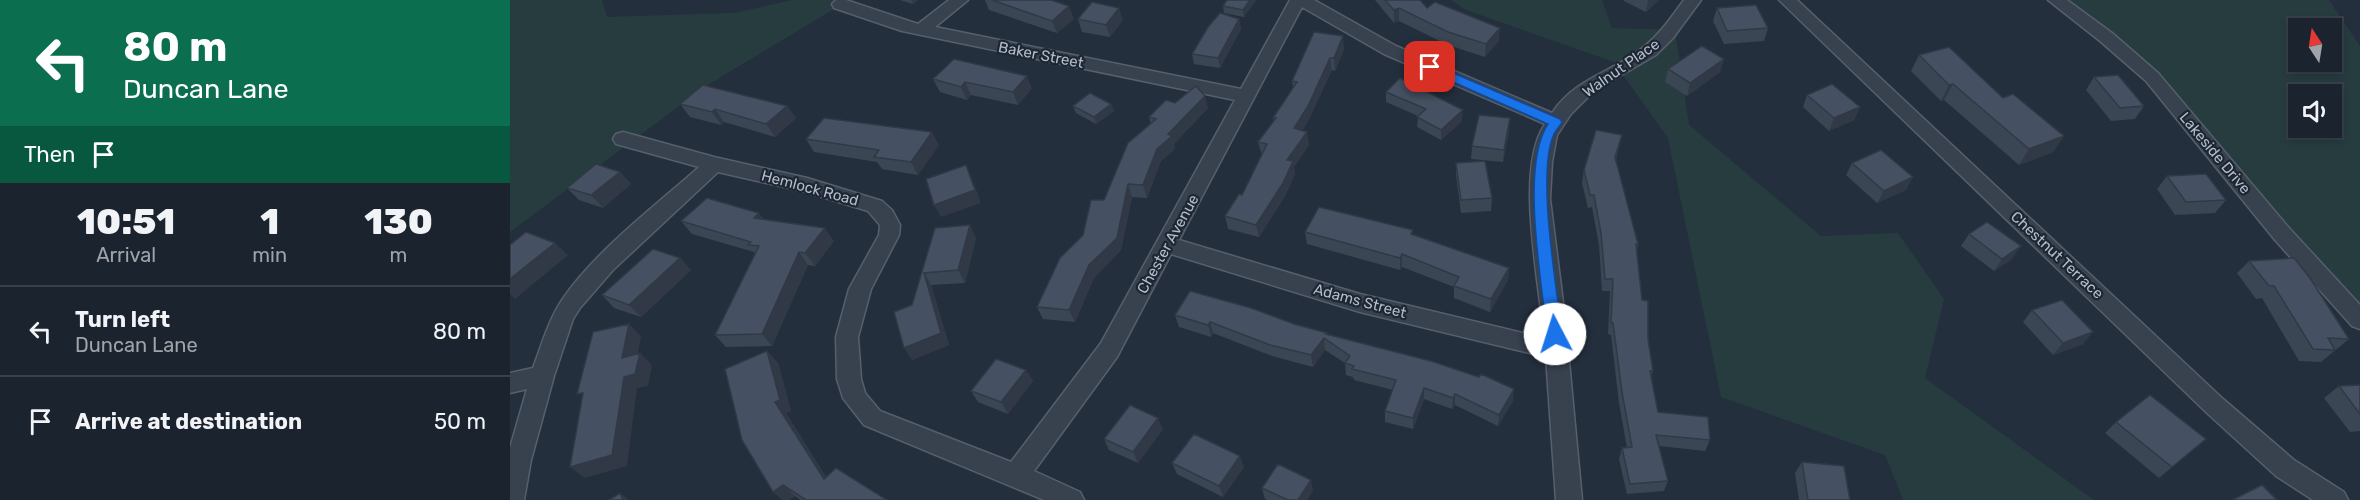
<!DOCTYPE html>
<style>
:root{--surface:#1b232e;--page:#282f3a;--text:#f1f3f6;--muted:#a0a4aa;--line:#39404a}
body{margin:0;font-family:Rubik,sans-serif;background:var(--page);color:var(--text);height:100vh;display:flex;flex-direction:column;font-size:22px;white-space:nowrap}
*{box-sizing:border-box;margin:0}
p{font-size:20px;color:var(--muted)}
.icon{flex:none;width:33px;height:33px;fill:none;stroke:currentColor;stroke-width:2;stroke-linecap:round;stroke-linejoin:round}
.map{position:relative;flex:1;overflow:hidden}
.sheet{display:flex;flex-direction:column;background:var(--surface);width:510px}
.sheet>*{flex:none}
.banner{background:#0b6e4f;color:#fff;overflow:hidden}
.needle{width:39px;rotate:348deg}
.buttons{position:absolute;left:1778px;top:18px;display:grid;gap:12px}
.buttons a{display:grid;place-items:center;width:54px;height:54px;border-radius:0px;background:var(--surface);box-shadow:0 3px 9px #0003,0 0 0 2px var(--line);font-size:30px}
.pin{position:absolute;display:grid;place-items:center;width:51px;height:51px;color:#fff;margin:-26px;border-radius:12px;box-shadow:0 3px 9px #0006}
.me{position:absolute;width:66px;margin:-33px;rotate:355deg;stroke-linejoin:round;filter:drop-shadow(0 0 4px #0008)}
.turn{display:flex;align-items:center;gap:21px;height:126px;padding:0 24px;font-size:27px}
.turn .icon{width:78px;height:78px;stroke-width:2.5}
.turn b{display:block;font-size:42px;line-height:51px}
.then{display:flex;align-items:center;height:57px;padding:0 24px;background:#0003;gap:12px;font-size:22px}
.eta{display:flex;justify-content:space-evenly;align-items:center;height:102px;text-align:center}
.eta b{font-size:36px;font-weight:800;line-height:42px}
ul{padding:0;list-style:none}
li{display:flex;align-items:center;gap:18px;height:90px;padding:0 24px;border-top:2px solid var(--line)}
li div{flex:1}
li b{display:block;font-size:22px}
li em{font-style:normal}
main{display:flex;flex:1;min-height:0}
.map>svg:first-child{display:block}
.green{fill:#263c3f;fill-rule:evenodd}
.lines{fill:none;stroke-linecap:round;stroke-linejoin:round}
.minor-casing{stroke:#565f6c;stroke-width:3}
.minor{fill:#38414e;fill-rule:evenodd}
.wall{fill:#3b4654}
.shaded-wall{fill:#303945}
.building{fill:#455162;stroke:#303945;stroke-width:1.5}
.route{fill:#1a73e8;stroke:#114b97;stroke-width:1.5}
.labels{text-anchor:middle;stroke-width:4.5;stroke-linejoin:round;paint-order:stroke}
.street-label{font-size:15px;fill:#b4bcc9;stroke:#1d2633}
</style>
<main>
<section class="sheet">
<div class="banner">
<div class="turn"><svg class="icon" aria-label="left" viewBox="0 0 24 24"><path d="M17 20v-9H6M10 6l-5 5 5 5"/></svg><div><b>80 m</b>Duncan Lane</div></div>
<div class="then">Then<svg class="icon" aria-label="arrive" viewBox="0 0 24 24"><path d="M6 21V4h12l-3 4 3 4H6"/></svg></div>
</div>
<div class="eta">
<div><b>10:51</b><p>Arrival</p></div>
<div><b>1</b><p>min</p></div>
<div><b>130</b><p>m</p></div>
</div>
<ul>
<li><svg class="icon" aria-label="left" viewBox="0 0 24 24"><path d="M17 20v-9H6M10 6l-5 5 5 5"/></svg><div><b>Turn left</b><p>Duncan Lane</p></div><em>80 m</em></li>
<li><svg class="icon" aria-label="arrive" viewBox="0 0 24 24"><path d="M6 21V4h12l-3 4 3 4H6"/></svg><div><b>Arrive at destination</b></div><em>50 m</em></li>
</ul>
</section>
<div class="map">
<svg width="1850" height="500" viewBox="0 0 1850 500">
<rect width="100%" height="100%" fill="#242f3e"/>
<path class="green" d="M 0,0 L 92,0 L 97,17 L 224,13 L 282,0 L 339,0 L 196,86 L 0,232 Z
M 941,0 L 1092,0 L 1102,28 L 1165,30 L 1179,125 L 1311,236 L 1388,233 L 1434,299 L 1415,378 L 1584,500 L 1393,500 L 1375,455 L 1211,397 L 1158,138 L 1104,62 L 956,10 Z
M 1538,0 L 1819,0 L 1850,46 L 1850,309 L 1676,110 ZM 1788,28 L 1821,28 L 1821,62 L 1788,62 ZM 1788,94 L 1821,94 L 1821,128 L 1788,128 Z"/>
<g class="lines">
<defs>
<path id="minor" d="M 326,0 L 336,0 L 408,24 L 439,0 L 458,0 L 425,27 L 731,89 L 780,0 L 804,0 L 886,46 L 1042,113 C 1067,76 1105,72 1135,46 C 1151,33 1162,16 1174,0 L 1191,0 L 1163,38 L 1146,55 L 1084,91 L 1061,114 L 1047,135 L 1042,162 L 1040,199 L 1055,318 L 1072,500 L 1046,500 L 1036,357 L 850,312 L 661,254 L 607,357 L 524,471 L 570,492 L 574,500 L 534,500 L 354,425 L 333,398 L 327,379 L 326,337 L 339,289 L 369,235 L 370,225 L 358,211 L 296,192 L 208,172 L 103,270 L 70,308 L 63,319 L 44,376 L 21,460 L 14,500 L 0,500 L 0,448 L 17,389 L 0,393 L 0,373 L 23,368 C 32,344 39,318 54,297 C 87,250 145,206 189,167 L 106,144 L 103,139 L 106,134 L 113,132 L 204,157 L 297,178 L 372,201 L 382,210 L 390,225 L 389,235 L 361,289 L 348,337 L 351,379 L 355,393 L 370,411 L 501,462 L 591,343 L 725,100 L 392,31 L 324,8 L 322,4 ZM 792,7 L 874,54 L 1035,124 C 1004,169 1030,285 1034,338 L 850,294 L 669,240 Z
M 1269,0 L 1287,0 L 1713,399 L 1784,460 L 1834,492 L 1838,500 L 1803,500 L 1766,476 L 1697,413 Z
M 1538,0 L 1557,0 L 1602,33 L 1648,73 L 1779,228 L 1850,305 L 1850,329 L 1842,326 L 1765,240 L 1636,81 L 1590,41 Z"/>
</defs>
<use href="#minor" class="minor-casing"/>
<use href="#minor" class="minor"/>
</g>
<path class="wall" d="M 390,0 L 408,0 L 403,4 Z
M 475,0 L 541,0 L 564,19 L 547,33 L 479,10 Z
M 717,0 L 746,0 L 734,17 L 714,13 L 713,6 Z
M 865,0 L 910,0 L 917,8 L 989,41 L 975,57 L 938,45 L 889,21 L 884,23 Z
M 1114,0 L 1149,0 L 1136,12 L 1114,1 Z
M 1207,8 L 1258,28 L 1254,41 L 1214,44 L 1203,21 Z
M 568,19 L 613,20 L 600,37 L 572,32 Z
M 729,19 L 731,29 L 710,68 L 684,64 L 682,54 Z
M 834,49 L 825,71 L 822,70 L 799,119 L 792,131 L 799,145 L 784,167 L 785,174 L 775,196 L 749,237 L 718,229 L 715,216 L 732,195 L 752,155 L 748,142 L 764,121 L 763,118 L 783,87 L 782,81 Z
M 1409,55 L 1493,98 L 1554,136 L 1543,152 L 1509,165 L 1434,100 L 1431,101 L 1401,71 Z
M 1214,59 L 1210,72 L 1177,96 L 1155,82 L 1158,69 Z
M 1584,77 L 1634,106 L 1625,119 L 1601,121 L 1576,90 Z
M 423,79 L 522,88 L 508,105 L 461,95 L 457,100 L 430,92 Z
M 876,92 L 952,121 L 931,140 L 907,127 L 908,116 L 876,102 Z
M 1297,95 L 1350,107 L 1344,120 L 1319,131 L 1293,107 Z
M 665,103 L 698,108 L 664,144 L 665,149 L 651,161 L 637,198 L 622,197 L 611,250 L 584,278 L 565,322 L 533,319 L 527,307 L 573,235 L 594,200 L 641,124 L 639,117 Z
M 170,104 L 277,106 L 286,118 L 265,137 L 214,122 L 211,125 L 180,117 Z
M 601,104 L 604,111 L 586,124 L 566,113 L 563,106 Z
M 999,131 L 993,162 L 961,159 L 962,146 Z
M 1112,135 L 1106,159 L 1128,244 L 1127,250 L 1132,300 L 1143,371 L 1141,377 L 1148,412 L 1200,440 L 1195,451 L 1149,446 L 1158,481 L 1154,491 L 1117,494 L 1109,459 L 1112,448 L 1117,448 L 1109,403 L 1101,335 L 1098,334 L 1100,291 L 1092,291 L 1089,245 L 1082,207 L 1078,208 L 1072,183 L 1074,170 Z
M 296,139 L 429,145 L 408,175 L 372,169 L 367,162 L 304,152 Z
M 946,163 L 982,198 L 981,211 L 951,213 L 946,175 Z
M 1342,163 L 1403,177 L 1396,190 L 1367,203 L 1336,175 Z
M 110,172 L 121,184 L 93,208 L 69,200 L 57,188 Z
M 1657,176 L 1716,200 L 1705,213 L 1665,215 L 1647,189 Z
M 254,219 L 324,241 L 305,266 L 298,265 L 262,346 L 216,347 L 205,335 L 245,254 L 244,252 L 182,234 L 171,221 Z
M 425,228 L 466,238 L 455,283 L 421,285 L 439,345 L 402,360 L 402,305 Z
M 795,232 L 903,234 L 999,268 L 998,280 L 980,312 L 944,298 L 944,287 L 892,267 L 890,270 L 797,244 Z
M 1459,234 L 1502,259 L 1484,271 L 1451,246 Z
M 170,258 L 181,270 L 131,317 L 104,308 L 92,295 Z
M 1739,261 L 1839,339 L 1811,362 L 1789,361 L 1752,298 L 1746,299 L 1727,273 Z
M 1522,310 L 1573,344 L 1543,355 L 1513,322 Z
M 665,315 L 784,324 L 818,334 L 1003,401 L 988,426 L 945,405 L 942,409 L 914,399 L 903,429 L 875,422 L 875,411 L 883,390 L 844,380 L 843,377 L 836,375 L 835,363 L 815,350 L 803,367 L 762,356 L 703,333 L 701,337 L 669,327 Z
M 257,351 L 268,363 L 281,411 L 276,413 L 316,477 L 377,500 L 291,500 L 285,496 L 278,500 L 215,369 Z
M 516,370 L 523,381 L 498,414 L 468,402 L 461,391 Z
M 1850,385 L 1850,431 L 1840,432 L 1814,398 L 1829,386 Z
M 1606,422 L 1696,439 L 1649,478 L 1595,433 Z
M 653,429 L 628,463 L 599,450 L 594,439 Z
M 1292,462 L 1340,500 L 1289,500 L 1285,473 Z
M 662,463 L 734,467 L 713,497 L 667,474 Z
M 752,488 L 803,490 L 797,500 L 758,500 L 755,499 Z"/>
<path class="shaded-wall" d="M 401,0 L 408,0 L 403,4 Z
M 740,0 L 746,0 L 734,17 L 733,10 Z
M 1138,0 L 1149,0 L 1136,12 Z
M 559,6 L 564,19 L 547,33 L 542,21 Z
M 609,8 L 613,20 L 600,37 L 596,25 Z
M 889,8 L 889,21 L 884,23 L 884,10 Z
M 729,19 L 731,29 L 710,68 L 708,58 Z
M 990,28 L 989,41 L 975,57 L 976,44 Z
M 833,36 L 834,49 L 825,71 L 824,58 Z
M 820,58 L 822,70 L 799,119 L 786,141 L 784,128 Z
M 1214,59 L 1210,72 L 1177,96 L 1180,83 Z
M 517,76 L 522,88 L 508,105 L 503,92 Z
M 455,82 L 461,95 L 457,100 L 451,87 Z
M 1443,84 L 1434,100 L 1431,101 L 1439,85 Z
M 695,96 L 698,108 L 664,144 L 665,149 L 651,161 L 637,198 L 633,185 L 647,149 L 658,134 Z
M 601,104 L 604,111 L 586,124 L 584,117 Z
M 277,106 L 286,118 L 265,137 L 256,124 Z
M 1350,107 L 1344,120 L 1319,131 L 1324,118 Z
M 205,109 L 214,122 L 211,125 L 202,112 Z
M 953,110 L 952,121 L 931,140 L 931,130 Z
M 1000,118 L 999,131 L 993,162 L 994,150 Z
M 422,132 L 429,145 L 408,175 L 401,162 Z
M 797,132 L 799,145 L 784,167 L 785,174 L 775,196 L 749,237 L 746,225 L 777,160 Z
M 1554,136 L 1543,152 L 1509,165 L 1519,149 Z
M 456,165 L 462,178 L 471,203 L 431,217 L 424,205 Z
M 110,172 L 121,184 L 93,208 L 81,195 Z
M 1403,177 L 1396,190 L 1367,203 L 1374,191 Z
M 618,184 L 622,197 L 611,250 L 584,278 L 565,322 L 559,310 L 579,265 Z
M 249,213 L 259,225 L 244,218 Z
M 460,225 L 466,238 L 455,283 L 448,270 Z
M 315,228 L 324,241 L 305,266 L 295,253 Z
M 45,243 L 58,255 L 5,299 L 0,294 L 0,279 Z
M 1511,246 L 1502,259 L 1484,271 L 1492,259 Z
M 289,252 L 298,265 L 262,346 L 252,334 Z
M 892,254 L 892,267 L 890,270 L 890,258 Z
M 170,258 L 181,270 L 131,317 L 119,305 Z
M 999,268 L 998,280 L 980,312 L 981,299 Z
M 414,273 L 421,285 L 439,345 L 402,360 L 394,348 Z
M 700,322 L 703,333 L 701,337 L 698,325 Z
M 119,324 L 131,336 L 125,369 L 112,358 Z
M 1583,332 L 1573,344 L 1543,355 L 1553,343 Z
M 814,338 L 815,350 L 803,367 L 801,355 Z
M 257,351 L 268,363 L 281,411 L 276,413 L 324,490 L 314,479 L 265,402 Z
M 130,353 L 142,365 L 138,386 L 127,388 L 117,466 L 75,478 L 60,467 L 114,377 Z
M 516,370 L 523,381 L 498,414 L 491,402 Z
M 914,388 L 914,399 L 903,429 L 903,418 Z
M 1004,389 L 1003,401 L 988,426 L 989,415 Z
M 945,394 L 945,405 L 942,409 L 943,398 Z
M 648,418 L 653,429 L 628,463 L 623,452 Z
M 730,456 L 734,467 L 713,497 L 709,486 Z
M 801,480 L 803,490 L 797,500 L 788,500 Z
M 273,485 L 285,496 L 278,500 L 272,500 L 263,492 Z
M 110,493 L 119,500 L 113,500 Z"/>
<path class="building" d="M 482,0 L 541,0 L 559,6 L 542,21 Z
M 717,0 L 740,0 L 733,10 L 713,6 Z
M 875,0 L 910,0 L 917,8 L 925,2 L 990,28 L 976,44 L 938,32 L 889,8 L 884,10 Z
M 582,2 L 609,8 L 596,25 L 568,19 Z
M 1246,5 L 1258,28 L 1217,31 L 1207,8 Z
M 710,13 L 729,19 L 708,58 L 682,54 L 698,27 Z
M 804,32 L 833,36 L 824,58 L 820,58 L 798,106 L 784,128 L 797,132 L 777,160 L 783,161 L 773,183 L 746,225 L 715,216 L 729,194 L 732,195 L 757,144 L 748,142 L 766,118 L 763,118 L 787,82 L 782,81 Z
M 1192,46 L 1214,59 L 1180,83 L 1158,69 Z
M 1439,47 L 1493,98 L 1503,94 L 1554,136 L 1519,149 L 1443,84 L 1439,85 L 1409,55 Z
M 444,59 L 517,76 L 503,92 L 455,82 L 451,87 L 423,79 Z
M 1608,75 L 1634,106 L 1610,108 L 1584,77 Z
M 890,78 L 953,110 L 931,130 L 907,117 L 916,109 L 876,92 Z
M 1322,84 L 1350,107 L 1324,118 L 1297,95 Z
M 193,85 L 277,106 L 256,124 L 205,109 L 202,112 L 170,104 Z
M 686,86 L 695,96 L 658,134 L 662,136 L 647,149 L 633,185 L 618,184 L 607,238 L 579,265 L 559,310 L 527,307 L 550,258 L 573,235 L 581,200 L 594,200 L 618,143 L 646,119 L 639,117 L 656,100 L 665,103 Z
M 580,93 L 601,104 L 584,117 L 563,106 Z
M 969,115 L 1000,118 L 994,150 L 962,146 Z
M 314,118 L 422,132 L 401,162 L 364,157 L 369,150 L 296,139 Z
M 1086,130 L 1112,135 L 1105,157 L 1128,244 L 1126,244 L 1132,300 L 1138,301 L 1138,339 L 1143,371 L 1140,371 L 1148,412 L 1198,417 L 1200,440 L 1146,435 L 1158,481 L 1120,484 L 1112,448 L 1122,447 L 1112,392 L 1103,323 L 1101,323 L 1103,279 L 1095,279 L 1091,233 L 1084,195 L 1080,195 L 1074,170 Z
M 1371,150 L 1403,177 L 1374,191 L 1342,163 Z
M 975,161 L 982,198 L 951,200 L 946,163 Z
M 86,164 L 110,172 L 81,195 L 57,188 Z
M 456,165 L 465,190 L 424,205 L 416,179 Z
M 1696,174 L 1716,200 L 1676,202 L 1657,176 Z
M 197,198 L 249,213 L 244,218 L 315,228 L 295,253 L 289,252 L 252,334 L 205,335 L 249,246 L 238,245 L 241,242 L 171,221 Z
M 809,207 L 903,230 L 901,234 L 999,268 L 981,299 L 944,286 L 949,277 L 892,254 L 890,258 L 795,232 Z
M 1477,222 L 1511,246 L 1492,259 L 1459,234 Z
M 460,225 L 448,270 L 414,273 L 431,333 L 394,348 L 384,312 L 402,305 L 425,228 Z
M 16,232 L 45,243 L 0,279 L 0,245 Z
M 143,249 L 170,258 L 119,305 L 92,295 Z
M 1784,258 L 1800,278 L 1839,339 L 1818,338 L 1825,350 L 1803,349 L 1764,286 L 1759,286 L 1739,261 Z
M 680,291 L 741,308 L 784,324 L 817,333 L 816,334 L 921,361 L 969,377 L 971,374 L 1004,389 L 989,415 L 945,394 L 943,398 L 914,388 L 903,418 L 875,411 L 886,380 L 842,369 L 844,366 L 835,363 L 840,356 L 814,338 L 801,355 L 760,345 L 700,322 L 698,325 L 665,315 Z
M 1552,300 L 1583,332 L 1553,343 L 1522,310 Z
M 119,324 L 112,358 L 130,353 L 125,374 L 114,377 L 102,455 L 60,467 L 73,393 L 67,394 L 83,332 Z
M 257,351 L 270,400 L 265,402 L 314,479 L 326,468 L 377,500 L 296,500 L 273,485 L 263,492 L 232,440 L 215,369 Z
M 486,359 L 516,370 L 491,402 L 461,391 Z
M 1850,385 L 1850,414 L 1829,386 Z
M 1640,395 L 1696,439 L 1662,467 L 1606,422 Z
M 620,405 L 648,418 L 623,452 L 594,439 Z
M 684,434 L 730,456 L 709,486 L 662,463 Z
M 1292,462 L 1334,466 L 1340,500 L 1298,500 Z
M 768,464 L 801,480 L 788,500 L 778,500 L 752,488 Z
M 1752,485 L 1767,500 L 1725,500 L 1724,499 Z
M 110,493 L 113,500 L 99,500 Z"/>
<path class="route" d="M 920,63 L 1050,119 L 1052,122 C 1050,126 1046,130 1044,134 C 1026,173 1047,288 1052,334 L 1050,338 L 1039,338 L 1037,334 C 1032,283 1010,165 1038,124 L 916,70 L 915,67 Z"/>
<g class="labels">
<g class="street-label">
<text transform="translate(531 55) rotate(11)" y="5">Baker Street</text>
<text transform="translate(1111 68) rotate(-35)" y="5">Walnut Place</text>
<text transform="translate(1705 153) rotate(50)" y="5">Lakeside Drive</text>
<text transform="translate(300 188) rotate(15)" y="5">Hemlock Road</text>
<text transform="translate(658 244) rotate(-61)" y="5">Chester Avenue</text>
<text transform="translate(1547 255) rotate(43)" y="5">Chestnut Terrace</text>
<text transform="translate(850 301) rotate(15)" y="5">Adams Street</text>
</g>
</g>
</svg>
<div class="buttons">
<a><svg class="needle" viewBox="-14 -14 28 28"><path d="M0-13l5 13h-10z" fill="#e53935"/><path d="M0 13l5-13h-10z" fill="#a0a4aa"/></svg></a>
<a><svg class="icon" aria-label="sound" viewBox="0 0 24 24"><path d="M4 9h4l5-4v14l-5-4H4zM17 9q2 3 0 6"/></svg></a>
</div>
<div class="pin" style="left:920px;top:67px;background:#d93025"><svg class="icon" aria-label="arrive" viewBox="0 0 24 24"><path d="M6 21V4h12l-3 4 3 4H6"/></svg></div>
<svg class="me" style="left:1045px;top:334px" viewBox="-20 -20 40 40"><circle r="19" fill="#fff"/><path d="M0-13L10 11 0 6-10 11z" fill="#1a73e8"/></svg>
</div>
</main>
